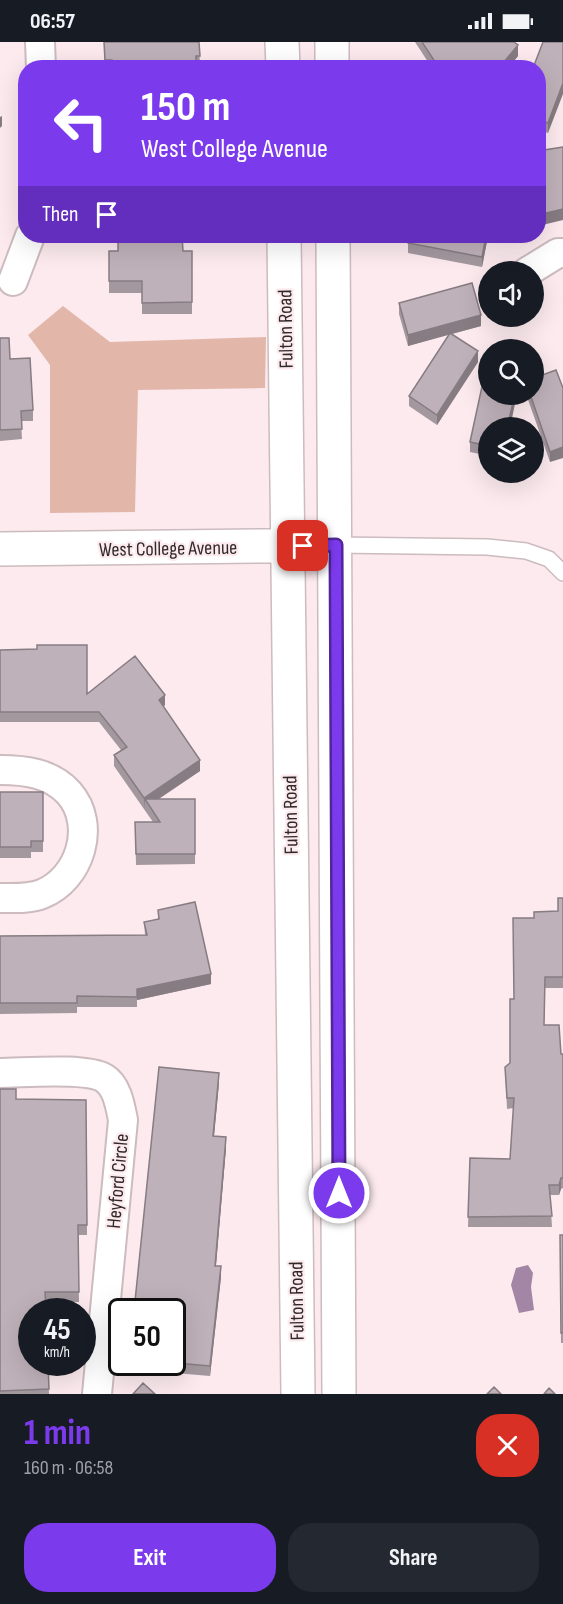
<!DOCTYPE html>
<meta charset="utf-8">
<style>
:root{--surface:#171b24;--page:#242831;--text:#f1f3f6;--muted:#9ea1a6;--accent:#7c3aed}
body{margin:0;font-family:"Sofia Sans Condensed",sans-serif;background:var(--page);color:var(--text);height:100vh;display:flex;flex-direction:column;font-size:22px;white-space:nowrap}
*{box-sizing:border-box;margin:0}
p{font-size:20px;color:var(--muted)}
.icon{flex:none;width:33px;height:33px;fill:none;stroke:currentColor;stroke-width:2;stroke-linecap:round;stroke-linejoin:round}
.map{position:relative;height:1352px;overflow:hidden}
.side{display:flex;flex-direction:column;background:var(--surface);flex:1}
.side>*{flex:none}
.top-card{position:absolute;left:18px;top:18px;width:528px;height:183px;border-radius:24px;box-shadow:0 6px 24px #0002;background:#7c3aed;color:#fff;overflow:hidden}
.fabs{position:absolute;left:478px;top:219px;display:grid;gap:12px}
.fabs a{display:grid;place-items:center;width:66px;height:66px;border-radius:50%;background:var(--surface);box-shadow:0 6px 24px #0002;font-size:30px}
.speed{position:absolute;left:18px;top:1256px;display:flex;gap:12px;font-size:30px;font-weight:700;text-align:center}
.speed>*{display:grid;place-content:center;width:78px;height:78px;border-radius:50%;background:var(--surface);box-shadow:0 6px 24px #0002;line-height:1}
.speed small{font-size:15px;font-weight:400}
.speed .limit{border:3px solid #111;border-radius:9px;background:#fff;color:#111}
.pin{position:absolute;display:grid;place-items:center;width:51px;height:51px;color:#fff;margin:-26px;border-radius:12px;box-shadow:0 3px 9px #0006}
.me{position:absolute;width:66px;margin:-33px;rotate:0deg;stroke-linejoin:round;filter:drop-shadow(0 0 4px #0008)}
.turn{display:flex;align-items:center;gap:21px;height:126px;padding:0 24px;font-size:27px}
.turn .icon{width:78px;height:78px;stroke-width:2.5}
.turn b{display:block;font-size:42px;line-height:51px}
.then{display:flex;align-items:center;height:57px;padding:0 24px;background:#0003;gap:12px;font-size:22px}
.round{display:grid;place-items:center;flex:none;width:63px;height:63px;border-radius:24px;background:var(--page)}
.headline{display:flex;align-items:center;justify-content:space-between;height:102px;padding:0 24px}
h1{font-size:36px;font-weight:700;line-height:45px;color:var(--accent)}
.cta{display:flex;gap:12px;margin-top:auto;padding:12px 24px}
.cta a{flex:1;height:69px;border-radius:24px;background:var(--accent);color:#fff;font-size:24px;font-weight:700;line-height:69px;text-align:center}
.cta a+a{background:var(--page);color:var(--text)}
.status{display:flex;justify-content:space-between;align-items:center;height:42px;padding:0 30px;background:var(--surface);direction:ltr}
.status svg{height:16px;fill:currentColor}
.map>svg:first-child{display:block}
.green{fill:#e2b7aa}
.water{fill:#a386a5}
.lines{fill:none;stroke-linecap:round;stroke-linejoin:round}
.service-casing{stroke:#ccbbbf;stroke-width:18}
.minor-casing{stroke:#ccbbbf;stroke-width:32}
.secondary-casing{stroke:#ccbbbf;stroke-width:36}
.service{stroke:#fff;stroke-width:15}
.minor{stroke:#fff;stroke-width:28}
.secondary{stroke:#fff;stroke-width:33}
.wall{fill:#a4989f}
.shaded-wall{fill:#867c82}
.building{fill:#bfb1b9;stroke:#867c82;stroke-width:1.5}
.route-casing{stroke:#51269a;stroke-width:15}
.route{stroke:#7c3aed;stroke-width:10}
.labels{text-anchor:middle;stroke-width:4.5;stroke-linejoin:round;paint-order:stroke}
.street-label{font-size:20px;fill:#2f292a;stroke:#fceaee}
</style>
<div class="status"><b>06:57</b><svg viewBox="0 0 49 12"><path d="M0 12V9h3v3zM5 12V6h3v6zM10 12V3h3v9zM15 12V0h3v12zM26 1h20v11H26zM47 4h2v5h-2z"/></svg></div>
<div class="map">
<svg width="563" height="1352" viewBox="0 0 563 1352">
<rect width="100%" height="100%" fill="#fceaee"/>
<path class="green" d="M 63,264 L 110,300 L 266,295 L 265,346 L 138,348 L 135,470 L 50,471 L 50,323 L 28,293 Z"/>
<path class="water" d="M 528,1223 L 533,1231 L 531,1245 L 534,1268 L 519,1271 L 511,1243 L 516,1226 Z"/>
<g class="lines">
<defs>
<path id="service" d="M 336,503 L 487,505 L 526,509 L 549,517 L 563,531"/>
<path id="minor" d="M 40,0 L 41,26
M 527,230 L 558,211 L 563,211
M 13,239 L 30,194
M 0,728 C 25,728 51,731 69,751 C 97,783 80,837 42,852 C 30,857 13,856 0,856
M 0,1031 C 23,1031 85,1025 104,1036 C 117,1044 120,1063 123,1078 L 97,1352"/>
<path id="secondary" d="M 282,0 L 283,26
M 332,0 L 332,26
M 284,194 L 298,1352
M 333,194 L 339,1352
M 0,507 L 336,503"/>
</defs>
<use href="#service" class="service-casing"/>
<use href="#minor" class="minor-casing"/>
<use href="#secondary" class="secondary-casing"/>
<use href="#service" class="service"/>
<use href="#minor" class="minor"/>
<use href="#secondary" class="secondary"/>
</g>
<path class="wall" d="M 104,0 L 199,0 L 200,26 L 105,26 Z
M 415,0 L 514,0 L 518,14 L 508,26 L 432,26 Z
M 563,0 L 548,91 L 538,88 L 538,26 Z
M 409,194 L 488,194 L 482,225 L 408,211 L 408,201 Z
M 109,209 L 192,209 L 192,272 L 142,272 L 142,251 L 109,251 Z
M 399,261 L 481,284 L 451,292 L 478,320 L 437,383 L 409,364 L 409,354 L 449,292 L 408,304 L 399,272 Z
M 0,296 L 33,368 L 33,379 L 21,379 L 22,397 L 0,399 Z
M 556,328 L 550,420 L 526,352 L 534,352 Z
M 489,386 L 489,414 L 470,410 L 470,400 Z
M 0,608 L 87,652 L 165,663 L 163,665 L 200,729 L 159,757 L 195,757 L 195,822 L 136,823 L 135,780 L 153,780 L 114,724 L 114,713 L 121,708 L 99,680 L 0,680 Z
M 0,750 L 43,750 L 43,810 L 31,810 L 31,816 L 0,816 Z
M 563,856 L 563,946 L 545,946 L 544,983 L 561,1012 L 563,1012 L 563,1146 L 561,1147 L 559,1153 L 550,1153 L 552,1185 L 468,1185 L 470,1116 L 510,1117 L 514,1066 L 507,1067 L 505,1025 L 510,1021 L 534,876 L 558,869 Z
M 158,868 L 211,942 L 137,958 L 137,965 L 77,965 L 77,971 L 0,972 L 0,894 L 145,893 L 144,880 L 158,878 Z
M 219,1041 L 214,1094 L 226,1106 L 216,1224 L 221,1235 L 210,1334 L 129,1327 L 129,1320 L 172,1320 Z
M 0,1047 L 16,1057 L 86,1058 L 87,1193 L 78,1193 L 79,1260 L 46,1261 L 49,1352 L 0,1352 Z
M 560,1193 L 563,1193 L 563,1301 L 561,1301 Z"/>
<path class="shaded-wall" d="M 518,3 L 518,14 L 508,26 L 499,26 Z
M 563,41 L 563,52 L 548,91 L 548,81 Z
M 2,74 L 2,84 L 0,86 L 0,75 Z
M 563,167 L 563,178 L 538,184 L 538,173 Z
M 486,194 L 488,194 L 482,225 L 482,215 Z
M 481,273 L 481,284 L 408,304 L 408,293 Z
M 478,309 L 478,320 L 437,383 L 437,373 Z
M 515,352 L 517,352 L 510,386 L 507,386 Z
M 563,405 L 563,416 L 550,420 L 550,410 Z
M 165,653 L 165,663 L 159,668 L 159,658 Z
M 200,718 L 200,729 L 149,763 L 145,757 L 144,767 L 144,756 Z
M 211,932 L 211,942 L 137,958 L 137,947 Z
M 219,1031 L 219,1041 L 213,1105 L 213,1094 Z
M 226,1095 L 226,1106 L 215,1234 L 215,1224 Z
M 561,1136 L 561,1147 L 559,1153 L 559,1143 Z
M 221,1224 L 221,1235 L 210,1334 L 210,1324 Z"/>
<path class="building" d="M 104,0 L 199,0 L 200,14 L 196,14 L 196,26 L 112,26 L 112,18 L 105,18 Z
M 422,0 L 514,0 L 518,3 L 499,26 L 439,26 Z
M 543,0 L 563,0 L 563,41 L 548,81 L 538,77 L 538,26 L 533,26 Z
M 563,105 L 563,167 L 538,173 L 538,109 Z
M 118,194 L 182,194 L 183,209 L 192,209 L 192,260 L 142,261 L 142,239 L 109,239 L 109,209 L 118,209 Z
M 409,194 L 486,194 L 482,215 L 408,201 Z
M 472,241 L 481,273 L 408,293 L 399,261 Z
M 450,291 L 478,309 L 437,373 L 409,354 Z
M 0,296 L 9,296 L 10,317 L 30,316 L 33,368 L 21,369 L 22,387 L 0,388 Z
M 486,326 L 489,326 L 489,352 L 515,352 L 507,386 L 489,386 L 489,404 L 470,400 Z
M 556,328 L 563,346 L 563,405 L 550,410 L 530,352 L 534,352 L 534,336 Z
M 37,603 L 87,603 L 87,652 L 135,614 L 165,653 L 159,658 L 200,718 L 144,756 L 114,713 L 127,705 L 99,670 L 0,670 L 0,608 L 37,607 Z
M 0,750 L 43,750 L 43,799 L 31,799 L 31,805 L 0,805 Z
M 145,757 L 195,757 L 195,812 L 136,812 L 135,780 L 160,780 Z
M 558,856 L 563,856 L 563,935 L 545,935 L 544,983 L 559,983 L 561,1012 L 563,1012 L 563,1136 L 561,1136 L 559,1143 L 549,1143 L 552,1174 L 468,1175 L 470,1116 L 510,1117 L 514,1056 L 507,1056 L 505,1025 L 510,1021 L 510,957 L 514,957 L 513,876 L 534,876 L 534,870 L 558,869 Z
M 195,860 L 211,932 L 137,947 L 137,955 L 77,954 L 77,961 L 0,961 L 0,894 L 147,893 L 144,880 L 159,877 L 158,868 Z
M 159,1025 L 219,1031 L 213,1094 L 226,1095 L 215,1224 L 221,1224 L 210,1324 L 164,1320 L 172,1320 L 172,1269 L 134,1269 Z
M 0,1047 L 16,1047 L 16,1057 L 86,1058 L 87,1183 L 78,1183 L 79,1250 L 45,1250 L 46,1269 L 32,1269 L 32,1320 L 48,1320 L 49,1347 L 0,1349 Z
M 560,1193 L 563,1193 L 563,1291 L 561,1291 Z
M 143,1341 L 155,1352 L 133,1352 Z
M 494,1345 L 501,1352 L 487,1352 Z
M 549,1346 L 555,1352 L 544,1352 Z"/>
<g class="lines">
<defs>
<path id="route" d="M 303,504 L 336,503 L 339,1151"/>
</defs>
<use href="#route" class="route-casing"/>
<use href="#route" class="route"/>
</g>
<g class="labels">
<g class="street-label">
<text transform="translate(285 287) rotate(-91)" y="7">Fulton Road</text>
<text transform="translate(168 506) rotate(-1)" y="7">West College Avenue</text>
<text transform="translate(290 773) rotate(-91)" y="7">Fulton Road</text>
<text transform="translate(117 1139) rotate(-85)" y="7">Heyford Circle</text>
<text transform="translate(296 1259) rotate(-91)" y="7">Fulton Road</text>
</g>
</g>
</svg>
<div class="fabs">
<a><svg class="icon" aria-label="sound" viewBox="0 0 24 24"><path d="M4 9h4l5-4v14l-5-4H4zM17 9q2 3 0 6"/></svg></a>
<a><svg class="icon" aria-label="search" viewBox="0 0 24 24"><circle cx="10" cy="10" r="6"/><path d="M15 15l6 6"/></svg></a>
<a><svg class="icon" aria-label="layers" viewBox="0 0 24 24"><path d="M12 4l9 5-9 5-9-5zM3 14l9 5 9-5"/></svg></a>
</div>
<div class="speed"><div>45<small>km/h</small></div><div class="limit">50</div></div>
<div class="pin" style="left:303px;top:504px;background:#d93025"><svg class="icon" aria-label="arrive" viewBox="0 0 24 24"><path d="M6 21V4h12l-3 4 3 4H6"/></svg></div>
<svg class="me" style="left:339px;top:1151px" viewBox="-20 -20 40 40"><circle r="17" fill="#7c3aed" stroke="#fff" stroke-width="3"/><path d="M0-11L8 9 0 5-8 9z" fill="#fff"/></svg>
<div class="top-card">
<div class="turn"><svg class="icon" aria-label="left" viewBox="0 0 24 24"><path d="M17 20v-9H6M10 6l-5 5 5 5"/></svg><div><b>150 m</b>West College Avenue</div></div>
<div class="then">Then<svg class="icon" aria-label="arrive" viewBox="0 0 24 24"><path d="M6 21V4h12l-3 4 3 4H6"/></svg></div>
</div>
</div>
<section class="side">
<div class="headline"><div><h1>1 min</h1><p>160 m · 06:58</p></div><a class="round" style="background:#d93025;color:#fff"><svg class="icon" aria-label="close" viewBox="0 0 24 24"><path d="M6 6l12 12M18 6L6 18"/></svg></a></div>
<div class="cta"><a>Exit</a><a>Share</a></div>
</section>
